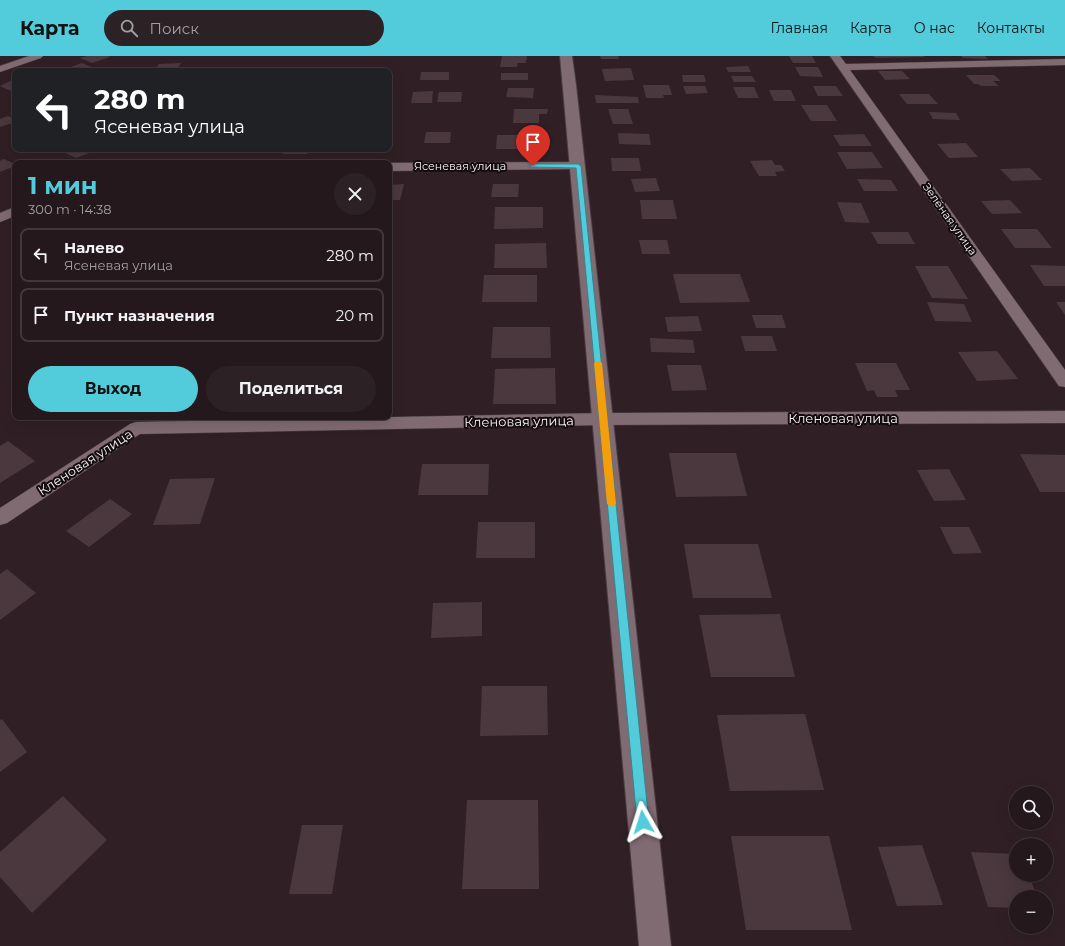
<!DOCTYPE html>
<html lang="ru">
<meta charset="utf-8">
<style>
:root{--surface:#24181c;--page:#2c2125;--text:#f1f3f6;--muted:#a3a0a3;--line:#41373b;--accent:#52cbda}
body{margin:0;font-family:Montserrat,sans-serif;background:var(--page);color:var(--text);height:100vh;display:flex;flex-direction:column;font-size:15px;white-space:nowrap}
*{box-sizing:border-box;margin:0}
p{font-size:13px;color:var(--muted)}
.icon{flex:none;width:22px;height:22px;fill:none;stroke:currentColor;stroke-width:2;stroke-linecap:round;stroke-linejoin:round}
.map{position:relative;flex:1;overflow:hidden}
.sheet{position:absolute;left:12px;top:104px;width:380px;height:260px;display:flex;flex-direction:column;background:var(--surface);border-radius:8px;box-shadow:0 4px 16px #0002,0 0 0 1px var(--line)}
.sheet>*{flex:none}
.hud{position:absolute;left:12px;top:12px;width:380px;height:84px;border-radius:8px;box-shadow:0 4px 16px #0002,0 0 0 1px var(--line);background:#202124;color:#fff;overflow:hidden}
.fabs{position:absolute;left:1009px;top:730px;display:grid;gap:8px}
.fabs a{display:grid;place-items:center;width:44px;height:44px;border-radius:50%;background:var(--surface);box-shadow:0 4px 16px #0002,0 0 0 1px var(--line);font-size:20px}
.pin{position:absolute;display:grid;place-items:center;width:34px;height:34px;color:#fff;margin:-41px -17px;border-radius:50% 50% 50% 0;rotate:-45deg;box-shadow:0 0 4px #0007}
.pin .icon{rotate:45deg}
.me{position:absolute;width:44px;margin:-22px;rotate:354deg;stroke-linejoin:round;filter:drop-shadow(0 0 3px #0008)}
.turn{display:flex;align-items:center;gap:14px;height:84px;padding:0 16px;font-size:18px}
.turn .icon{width:52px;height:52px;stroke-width:2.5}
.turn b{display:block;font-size:28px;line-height:34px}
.round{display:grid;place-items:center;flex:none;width:42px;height:42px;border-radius:21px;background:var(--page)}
.summary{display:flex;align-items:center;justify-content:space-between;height:68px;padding:0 16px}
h1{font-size:24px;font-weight:700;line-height:30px;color:var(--accent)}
.cta{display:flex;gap:8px;margin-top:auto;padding:8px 16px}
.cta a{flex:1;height:46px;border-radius:24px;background:var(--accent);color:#111;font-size:16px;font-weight:700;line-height:46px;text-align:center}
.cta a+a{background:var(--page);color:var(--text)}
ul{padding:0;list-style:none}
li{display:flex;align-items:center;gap:12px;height:54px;margin:0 8px 6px;padding:0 8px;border:2px solid var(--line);border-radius:8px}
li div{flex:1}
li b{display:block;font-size:15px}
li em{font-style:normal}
header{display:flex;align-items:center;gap:24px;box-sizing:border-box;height:56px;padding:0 20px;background:var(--accent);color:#111}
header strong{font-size:19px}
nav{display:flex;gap:22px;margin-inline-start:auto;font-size:14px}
.search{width:280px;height:36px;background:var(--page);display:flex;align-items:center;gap:10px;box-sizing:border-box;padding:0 14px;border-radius:22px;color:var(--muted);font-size:15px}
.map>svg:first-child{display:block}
.building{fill:#4a383e}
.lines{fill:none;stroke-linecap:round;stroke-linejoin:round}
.street-casing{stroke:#493c41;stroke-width:1}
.secondary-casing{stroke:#493c41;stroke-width:2}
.street{fill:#806b72;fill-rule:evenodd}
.secondary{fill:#806b72;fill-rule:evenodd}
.route{fill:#52cbda;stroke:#35848e}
.slow{fill:#f59e0b}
.labels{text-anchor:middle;stroke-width:4;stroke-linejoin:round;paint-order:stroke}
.far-street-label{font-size:11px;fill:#fcf0f4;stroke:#130c0e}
.street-label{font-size:13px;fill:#fcf0f4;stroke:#130c0e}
</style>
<header>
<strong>Карта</strong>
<div class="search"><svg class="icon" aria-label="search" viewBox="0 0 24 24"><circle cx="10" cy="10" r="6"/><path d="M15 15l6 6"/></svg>Поиск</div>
<nav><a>Главная</a><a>Карта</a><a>О нас</a><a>Контакты</a></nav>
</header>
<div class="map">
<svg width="1065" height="890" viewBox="0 0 1065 890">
<rect width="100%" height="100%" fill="#302025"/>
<path class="building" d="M 87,0 L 108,0 L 110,1 L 92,7 L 80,2 Z
M 502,0 L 527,0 L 526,7 L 518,7 L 517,11 L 500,11 Z
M 600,0 L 618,0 L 619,3 L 601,3 Z
M 789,0 L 812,0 L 816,7 L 793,7 Z
M 873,0 L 923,0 L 925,1 L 876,2 Z
M 961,0 L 985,0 L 988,3 L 963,2 Z
M 82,7 L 96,13 L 90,15 L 70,15 L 65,13 Z
M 181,7 L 176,15 L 154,15 L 159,8 Z
M 748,10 L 751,16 L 728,16 L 726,11 Z
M 295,11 L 314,11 L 313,15 L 294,15 Z
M 795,11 L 818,11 L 823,21 L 800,20 Z
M 631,12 L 634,24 L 605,25 L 602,13 Z
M 878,15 L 902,15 L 910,23 L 885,24 Z
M 421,16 L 449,16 L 449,24 L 420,24 Z
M 501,17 L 528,17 L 528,24 L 501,24 Z
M 682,19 L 704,19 L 706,26 L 683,26 Z
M 966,19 L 994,19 L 1001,25 L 993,25 L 999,30 L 981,30 L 978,28 L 974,28 Z
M 731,20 L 752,20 L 756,26 L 734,26 Z
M 15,23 L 15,33 L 11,35 L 0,30 Z
M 643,29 L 669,29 L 672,39 L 663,39 L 664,42 L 646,42 Z
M 683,30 L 705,30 L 708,37 L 686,38 Z
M 813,30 L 836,30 L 843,40 L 818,40 Z
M 733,31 L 754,31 L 759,42 L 738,42 Z
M 508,32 L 534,32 L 533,42 L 506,41 Z
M 769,34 L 791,34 L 796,45 L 774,45 Z
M 433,35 L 432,47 L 411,47 L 413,36 Z
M 439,36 L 462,36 L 461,46 L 437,46 Z
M 899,38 L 929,38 L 938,48 L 907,48 Z
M 595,39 L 638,41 L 639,47 L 596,47 Z
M 801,49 L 827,49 L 837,65 L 811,65 Z
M 514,53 L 548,53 L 547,58 L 539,58 L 539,67 L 513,67 Z
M 608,53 L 628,53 L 633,68 L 613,68 Z
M 929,56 L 956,57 L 960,64 L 933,63 Z
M 8,60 L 15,63 L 15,66 L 0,71 L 0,63 Z
M 426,76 L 451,76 L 450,87 L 424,87 Z
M 618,77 L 649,78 L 651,89 L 619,88 Z
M 864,78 L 872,90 L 840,90 L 833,79 Z
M 497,79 L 537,79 L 537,93 L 496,93 Z
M 966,87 L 978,101 L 949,102 L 937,88 Z
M 66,93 L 100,93 L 76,102 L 61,95 Z
M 284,93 L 309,93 L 307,98 L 282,98 Z
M 837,96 L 872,96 L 883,112 L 847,113 Z
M 611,102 L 639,102 L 641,115 L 612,115 Z
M 4,103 L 15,108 L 15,110 L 0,116 L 0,105 Z
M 772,104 L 775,109 L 781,109 L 785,115 L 775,116 L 777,120 L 759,120 L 750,105 Z
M 1030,112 L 1042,124 L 1012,125 L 1000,113 Z
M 656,122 L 660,135 L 635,136 L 631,123 Z
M 857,123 L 891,124 L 898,135 L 864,135 Z
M 404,128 L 400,144 L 389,144 L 389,129 Z
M 493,128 L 519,128 L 518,141 L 491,141 Z
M 640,144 L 673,144 L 677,163 L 642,163 Z
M 1010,144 L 1022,157 L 992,158 L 981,145 Z
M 837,146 L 861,147 L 870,167 L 845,166 Z
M 495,151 L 543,151 L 543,172 L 494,173 Z
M 1001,173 L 1037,173 L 1052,192 L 1015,192 Z
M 871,176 L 908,176 L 915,188 L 878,188 Z
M 639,184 L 667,184 L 670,198 L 642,198 Z
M 546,187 L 547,212 L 494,212 L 495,188 Z
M 1030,209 L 1065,210 L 1065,230 L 1044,230 Z
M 915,210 L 948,210 L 968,243 L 932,242 Z
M 673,218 L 740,218 L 750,246 L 680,247 Z
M 484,219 L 537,219 L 537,246 L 482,246 Z
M 927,246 L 964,248 L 972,266 L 935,265 Z
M 1056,246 L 1065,246 L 1065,259 Z
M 752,259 L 782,259 L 786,272 L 756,272 Z
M 698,260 L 702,275 L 668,276 L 665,261 Z
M 493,271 L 550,271 L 551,302 L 491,302 Z
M 741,280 L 772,280 L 777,295 L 745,295 Z
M 650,282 L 693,284 L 695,297 L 651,296 Z
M 997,295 L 1018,323 L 977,325 L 958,296 Z
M 855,307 L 896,307 L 910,334 L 895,334 L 898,341 L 877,341 L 874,334 L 867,335 Z
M 667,309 L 701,309 L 707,334 L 672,335 Z
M 555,312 L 556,348 L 493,348 L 495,313 Z
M 8,385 L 35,405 L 0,427 L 0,390 Z
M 669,397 L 736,397 L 747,440 L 676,441 Z
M 1020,398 L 1065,399 L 1065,436 L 1040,436 Z
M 422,408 L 489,408 L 488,439 L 418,439 Z
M 949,413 L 966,444 L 934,445 L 917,414 Z
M 215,422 L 200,468 L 153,469 L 170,423 Z
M 110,443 L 132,458 L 89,491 L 66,475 Z
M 478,466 L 535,466 L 535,502 L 476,502 Z
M 940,471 L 969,471 L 982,497 L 953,498 Z
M 684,488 L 758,488 L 772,542 L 693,542 Z
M 7,513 L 36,537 L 0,564 L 0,518 Z
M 482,546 L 482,580 L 431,582 L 433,547 Z
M 780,558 L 795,621 L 711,621 L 699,559 Z
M 482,630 L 547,630 L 548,679 L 480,680 Z
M 805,658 L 824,734 L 730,735 L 717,659 Z
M 2,663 L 27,696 L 0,716 L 0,664 Z
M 63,740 L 107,784 L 32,857 L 0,821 L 0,796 Z
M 467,744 L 538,744 L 539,833 L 462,833 Z
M 302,769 L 343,769 L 332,838 L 289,838 Z
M 731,780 L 829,780 L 852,874 L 746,874 Z
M 922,789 L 943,849 L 897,850 L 878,791 Z
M 971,796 L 1016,798 L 1016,819 L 1029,819 L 1037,841 L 1016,841 L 1016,852 L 988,851 Z"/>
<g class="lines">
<defs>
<path id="street" d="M 29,0 L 43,0 L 41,2 L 0,16 L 0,10 Z
M 830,0 L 840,0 L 846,8 L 1065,3 L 1065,9 L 850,14 L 1065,314 L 1065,331 L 1059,330 Z
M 578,106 L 582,107 L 584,110 L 582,113 L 389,115 L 389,107 Z
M 15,151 L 15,160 L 0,166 L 0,157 Z
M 1065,355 L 1065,367 L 604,369 L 140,378 L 7,467 L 0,469 L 0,452 L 130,368 L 136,366 L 604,357 Z"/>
<path id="secondary" d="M 560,0 L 572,0 L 576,29 L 671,890 L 639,890 Z"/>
</defs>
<use href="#street" class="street-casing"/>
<use href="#secondary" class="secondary-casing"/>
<use href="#street" class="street"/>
<use href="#secondary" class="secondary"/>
</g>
<path class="route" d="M 533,108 L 578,108 L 581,110 L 649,766 L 647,770 L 643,772 L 639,770 L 637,766 L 576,112 L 531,111 L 530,110 Z"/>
<path class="slow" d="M 598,305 L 602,307 L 616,448 L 612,451 L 607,448 L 594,307 Z"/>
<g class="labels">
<g class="far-street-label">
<text x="460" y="114">Ясеневая улица</text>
<text transform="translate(950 163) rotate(55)" y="4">Зелёная улица</text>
</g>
<g class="street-label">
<text x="843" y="367">Кленовая улица</text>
<text transform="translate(519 365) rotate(-1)" y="5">Кленовая улица</text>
<text transform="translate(85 406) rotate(-33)" y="5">Кленовая улица</text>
</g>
</g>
</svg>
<div class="fabs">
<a><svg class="icon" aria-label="search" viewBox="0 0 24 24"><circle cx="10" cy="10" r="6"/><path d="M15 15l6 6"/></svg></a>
<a>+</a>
<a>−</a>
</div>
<div class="pin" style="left:533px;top:110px;background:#d93025"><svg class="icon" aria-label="arrive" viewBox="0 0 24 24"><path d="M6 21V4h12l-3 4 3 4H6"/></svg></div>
<svg class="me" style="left:643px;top:766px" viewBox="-20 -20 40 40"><path d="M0-17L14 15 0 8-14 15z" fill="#52cbda" stroke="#fff" stroke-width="4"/></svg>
<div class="hud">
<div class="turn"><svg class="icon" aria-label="left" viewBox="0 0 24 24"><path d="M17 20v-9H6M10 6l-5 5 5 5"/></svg><div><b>280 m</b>Ясеневая улица</div></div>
</div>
<section class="sheet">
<div class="summary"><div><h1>1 мин</h1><p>300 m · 14:38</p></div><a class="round"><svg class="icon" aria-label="close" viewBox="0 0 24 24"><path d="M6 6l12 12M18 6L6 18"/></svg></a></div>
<ul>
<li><svg class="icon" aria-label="left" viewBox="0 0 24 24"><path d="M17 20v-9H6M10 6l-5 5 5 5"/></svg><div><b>Налево</b><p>Ясеневая улица</p></div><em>280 m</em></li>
<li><svg class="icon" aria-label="arrive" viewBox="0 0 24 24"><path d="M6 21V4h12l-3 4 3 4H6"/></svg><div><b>Пункт назначения</b></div><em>20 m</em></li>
</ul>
<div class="cta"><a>Выход</a><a>Поделиться</a></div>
</section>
</div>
